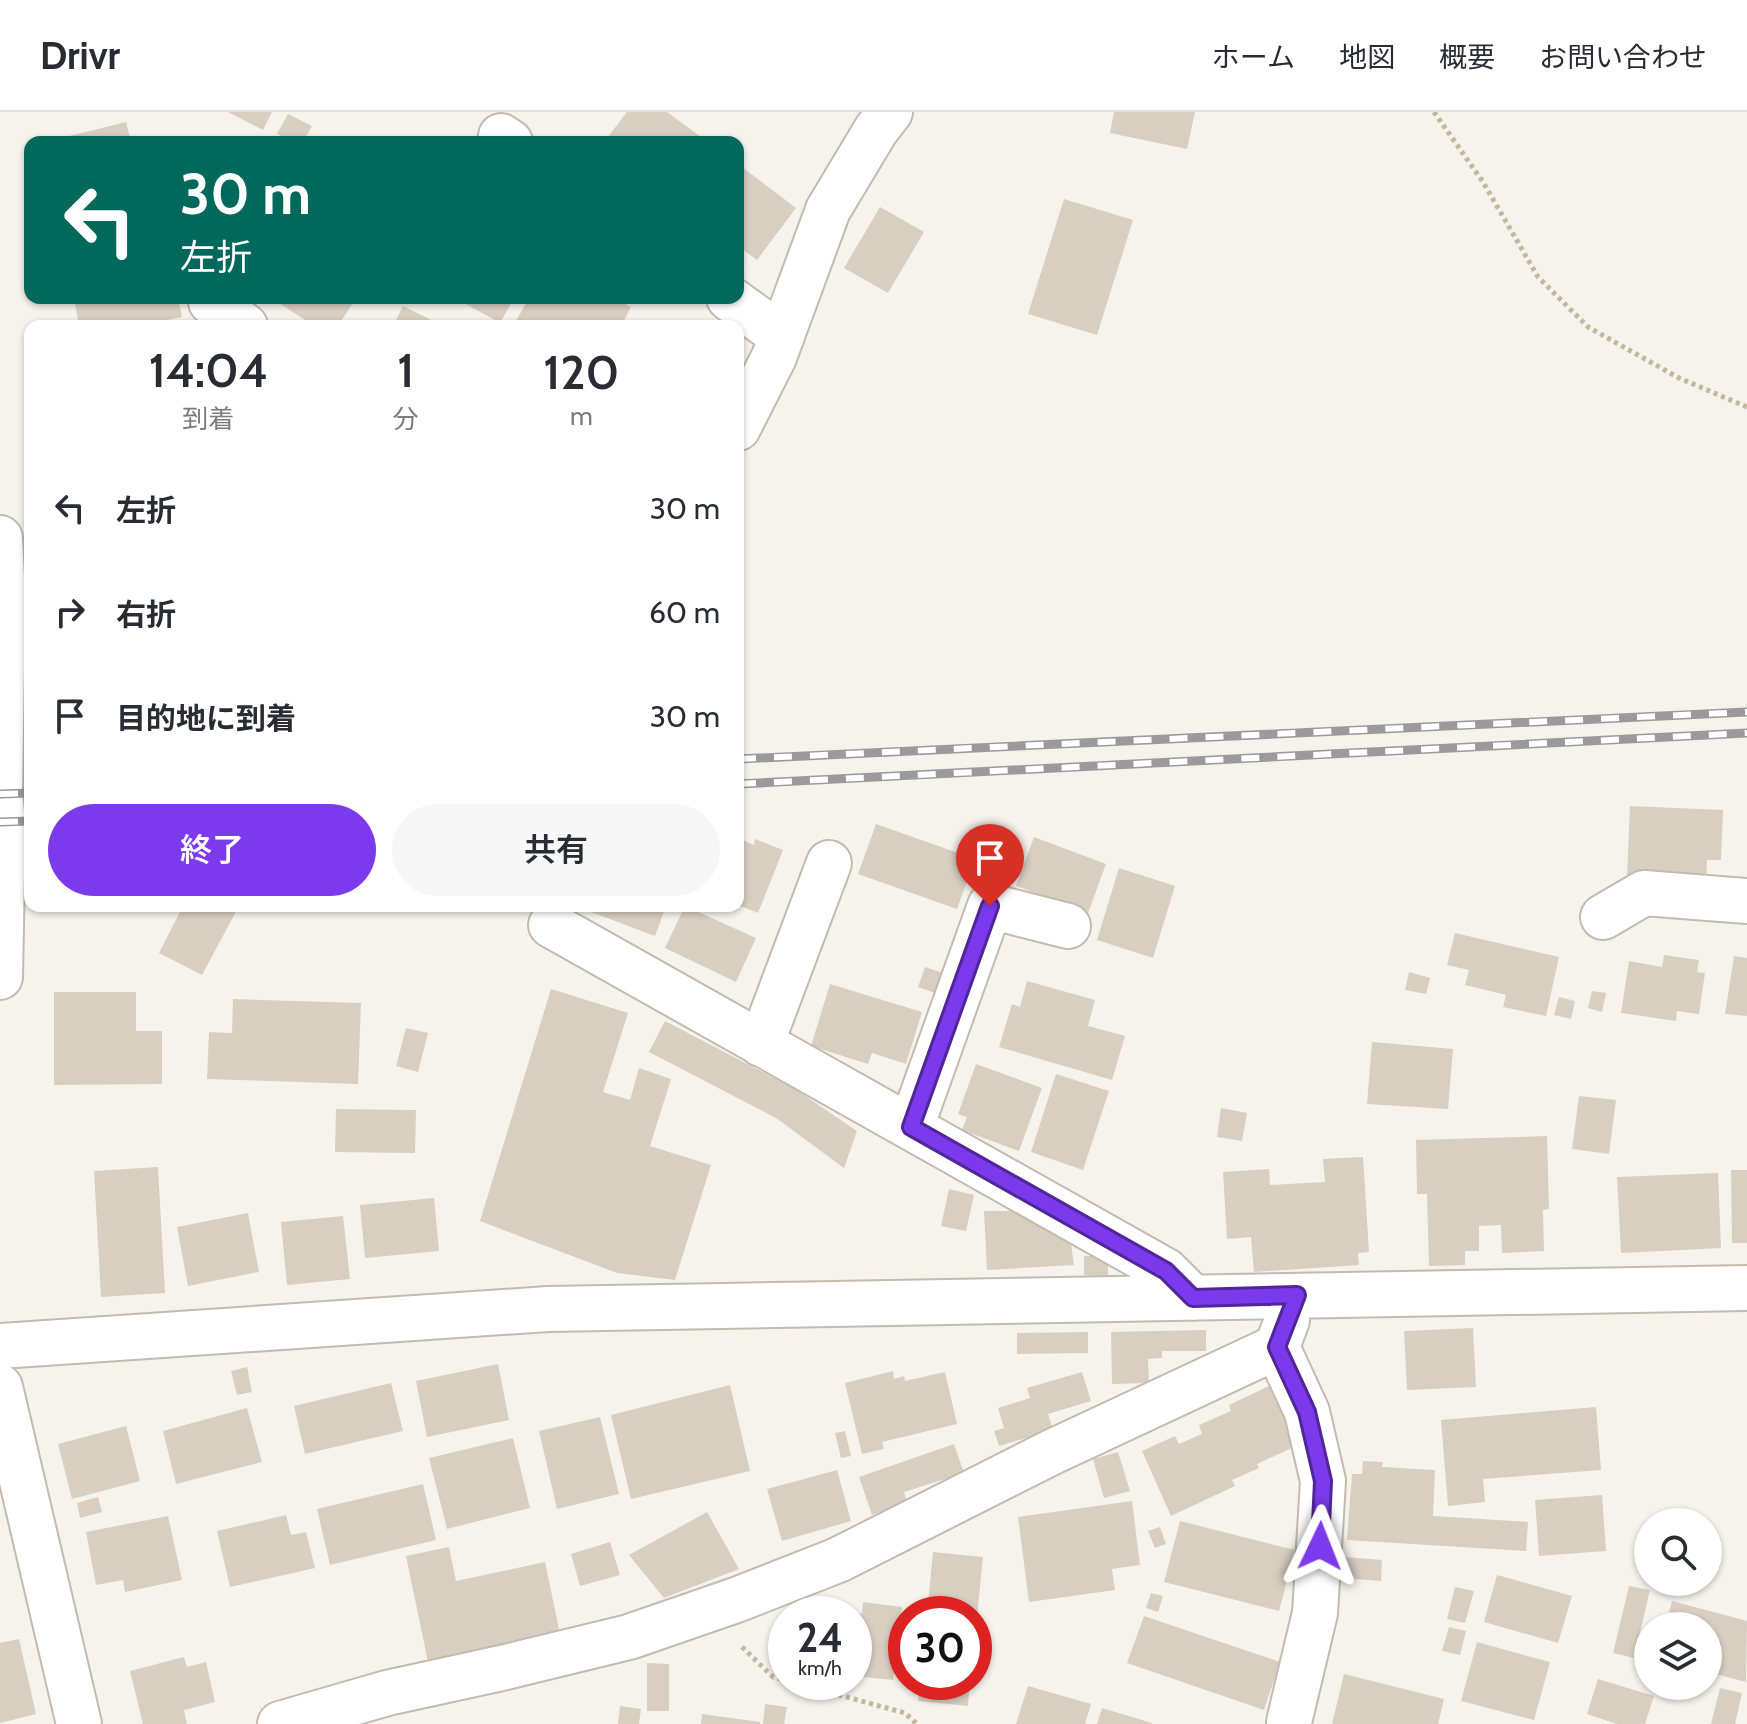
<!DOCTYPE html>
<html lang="ja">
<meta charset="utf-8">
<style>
:root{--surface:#fff;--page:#f7f7f7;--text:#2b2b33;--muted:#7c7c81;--line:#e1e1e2;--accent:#7c3aed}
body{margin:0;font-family:Cabin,"Noto Sans JP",sans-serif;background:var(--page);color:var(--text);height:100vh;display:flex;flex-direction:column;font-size:30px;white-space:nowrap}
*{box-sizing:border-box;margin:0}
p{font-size:26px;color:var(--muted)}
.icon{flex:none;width:44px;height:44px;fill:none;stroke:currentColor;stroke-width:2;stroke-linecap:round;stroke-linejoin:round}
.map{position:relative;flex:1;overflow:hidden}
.details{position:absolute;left:24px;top:208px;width:720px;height:592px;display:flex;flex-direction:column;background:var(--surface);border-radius:16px;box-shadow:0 2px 6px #0004}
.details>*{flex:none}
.guide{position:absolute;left:24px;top:24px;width:720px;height:168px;border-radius:16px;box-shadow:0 2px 6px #0004;background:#00695c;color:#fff;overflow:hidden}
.fabs{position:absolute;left:1634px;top:1396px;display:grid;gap:16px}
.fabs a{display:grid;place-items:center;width:88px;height:88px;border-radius:50%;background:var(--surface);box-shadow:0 2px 6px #0004;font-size:40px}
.speed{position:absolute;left:768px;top:1484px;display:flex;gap:16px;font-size:40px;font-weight:700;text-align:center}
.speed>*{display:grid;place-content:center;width:104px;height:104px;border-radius:50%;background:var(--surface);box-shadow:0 2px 6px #0004;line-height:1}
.speed small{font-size:20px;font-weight:400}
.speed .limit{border:12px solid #d22;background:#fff;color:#111}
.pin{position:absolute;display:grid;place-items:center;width:68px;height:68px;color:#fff;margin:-82px -34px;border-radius:50% 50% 50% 0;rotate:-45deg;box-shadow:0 0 8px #0007}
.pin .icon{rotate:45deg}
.me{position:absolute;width:88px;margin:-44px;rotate:2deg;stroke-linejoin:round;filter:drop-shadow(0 0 6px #0008)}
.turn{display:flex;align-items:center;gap:28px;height:168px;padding:0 24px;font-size:36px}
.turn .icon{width:104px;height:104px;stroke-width:2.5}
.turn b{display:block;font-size:56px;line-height:68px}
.eta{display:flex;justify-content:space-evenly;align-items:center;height:136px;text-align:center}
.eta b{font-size:48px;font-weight:600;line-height:56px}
.primary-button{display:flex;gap:16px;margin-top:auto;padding:16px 24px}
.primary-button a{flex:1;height:92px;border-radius:48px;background:var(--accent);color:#fff;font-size:32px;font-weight:600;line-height:92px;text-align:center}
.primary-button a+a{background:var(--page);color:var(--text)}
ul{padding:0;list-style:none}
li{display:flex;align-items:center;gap:24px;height:104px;padding:0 24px}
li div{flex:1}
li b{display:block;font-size:30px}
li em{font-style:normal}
header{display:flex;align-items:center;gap:48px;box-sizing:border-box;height:112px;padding:0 40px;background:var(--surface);border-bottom:2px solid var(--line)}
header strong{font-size:38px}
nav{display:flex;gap:44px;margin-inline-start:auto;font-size:28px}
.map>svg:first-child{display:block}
.building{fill:#d8cfc1}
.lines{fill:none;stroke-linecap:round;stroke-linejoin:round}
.minor-casing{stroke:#c2bbae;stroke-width:48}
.path{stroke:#c4b79f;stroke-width:5;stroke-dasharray:4 4;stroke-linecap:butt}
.minor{stroke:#fff;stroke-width:44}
.rail-casing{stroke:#9a9a9a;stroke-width:9}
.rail{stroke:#fff;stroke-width:6;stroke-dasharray:18;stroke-linecap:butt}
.route-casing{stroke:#51269a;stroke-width:20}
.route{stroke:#7c3aed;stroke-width:14}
</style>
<header>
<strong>Drivr</strong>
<nav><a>ホーム</a><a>地図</a><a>概要</a><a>お問い合わせ</a></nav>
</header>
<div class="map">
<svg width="1747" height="1612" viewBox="0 0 1747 1612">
<rect width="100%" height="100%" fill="#f6f3ec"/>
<path class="building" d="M 228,0 L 272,0 L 263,18 Z
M 627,0 L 667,0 L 708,30 L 604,30 Z
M 1114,0 L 1195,0 L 1187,37 L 1110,21 Z
M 288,2 L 312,14 L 303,30 L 294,30 L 277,22 Z
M 126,10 L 131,30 L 49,30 L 49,29 Z
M 738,52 L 796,96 L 757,148 L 738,134 Z
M 1064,87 L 1133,108 L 1097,223 L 1028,202 Z
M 880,95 L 924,120 L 888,181 L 844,156 Z
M 74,186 L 178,186 L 182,205 L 136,214 L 79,214 Z
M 278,186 L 356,186 L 338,214 L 314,214 L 276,189 Z
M 455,186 L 514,186 L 500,211 Z
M 529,186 L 613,186 L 631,195 L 621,214 L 513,214 Z
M 403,194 L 443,214 L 393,214 Z
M 1630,694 L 1723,698 L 1721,748 L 1707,748 L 1706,769 L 1627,766 Z
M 876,712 L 975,747 L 957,797 L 858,762 Z
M 1034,725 L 1106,752 L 1088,801 L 1016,774 Z
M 738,726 L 754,733 L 755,727 L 783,738 L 758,801 L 738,793 Z
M 1119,756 L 1175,774 L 1153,846 L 1097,828 Z
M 183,794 L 239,794 L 202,863 L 159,841 Z
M 575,794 L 666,794 L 655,824 Z
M 685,794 L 756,826 L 736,870 L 665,836 Z
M 1455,821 L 1559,845 L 1546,904 L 1503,895 L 1506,883 L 1465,873 L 1469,858 L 1447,853 Z
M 1664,843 L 1699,848 L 1697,860 L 1705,861 L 1699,902 L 1677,899 L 1676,909 L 1621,901 L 1629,849 L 1662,855 Z
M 1734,844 L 1747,846 L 1747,904 L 1725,902 Z
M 925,855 L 943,861 L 935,881 L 918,875 Z
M 1409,860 L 1430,866 L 1426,882 L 1405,878 Z
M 1027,869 L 1095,888 L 1088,914 L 1125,924 L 1112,968 L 999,935 L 1012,892 L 1020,895 Z
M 830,872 L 922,900 L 906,952 L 872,941 L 868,952 L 811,934 Z
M 551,877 L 628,901 L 603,980 L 630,988 L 639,956 L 671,967 L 650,1034 L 711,1053 L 675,1168 L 617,1161 L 480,1109 Z
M 1592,879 L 1606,881 L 1602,900 L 1588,896 Z
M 54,880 L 136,880 L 136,919 L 162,919 L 162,972 L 54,973 Z
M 1559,885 L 1575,889 L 1571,907 L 1554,903 Z
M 233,887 L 361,891 L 358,972 L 207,967 L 209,920 L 232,921 Z
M 665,909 L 795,977 L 857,1019 L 844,1056 L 776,1006 L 649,940 Z
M 406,916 L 428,921 L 418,960 L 396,954 Z
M 1372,930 L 1453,937 L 1448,997 L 1367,992 Z
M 976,952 L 1042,976 L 1019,1039 L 962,1018 L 967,1005 L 958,1002 Z
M 1056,962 L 1109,979 L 1083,1058 L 1031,1040 Z
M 1579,984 L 1616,988 L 1609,1042 L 1572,1037 Z
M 1221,996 L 1247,1001 L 1242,1029 L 1217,1025 Z
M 336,997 L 416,998 L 415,1041 L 335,1040 Z
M 1547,1024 L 1549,1097 L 1543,1098 L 1544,1139 L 1502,1141 L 1501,1113 L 1479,1114 L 1479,1139 L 1465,1139 L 1465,1153 L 1429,1154 L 1427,1082 L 1417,1082 L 1416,1028 Z
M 1363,1045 L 1369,1140 L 1358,1141 L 1359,1153 L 1254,1160 L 1251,1125 L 1227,1127 L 1223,1060 L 1269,1057 L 1270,1073 L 1325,1070 L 1323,1047 Z
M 158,1055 L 165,1181 L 101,1185 L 94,1059 Z
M 1731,1058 L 1747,1058 L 1747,1131 L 1732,1131 Z
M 1718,1061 L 1721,1136 L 1621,1141 L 1617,1065 Z
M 949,1077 L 974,1083 L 966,1119 L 941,1114 Z
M 434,1086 L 439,1139 L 365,1146 L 360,1093 Z
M 984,1099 L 1015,1099 L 1071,1131 L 1074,1153 L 987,1158 Z
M 248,1101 L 259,1160 L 188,1174 L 177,1115 Z
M 343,1104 L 350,1167 L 287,1173 L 281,1110 Z
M 1084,1144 L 1108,1144 L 1108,1164 L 1084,1163 Z
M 1473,1216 L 1476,1275 L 1407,1278 L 1404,1219 Z
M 1206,1218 L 1206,1239 L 1162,1239 L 1162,1246 L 1148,1247 L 1149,1271 L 1112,1272 L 1111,1220 Z
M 1088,1220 L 1088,1241 L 1017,1242 L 1017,1221 Z
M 498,1252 L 509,1308 L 427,1325 L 416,1269 Z
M 247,1255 L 252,1280 L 237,1283 L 231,1259 Z
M 893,1259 L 894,1267 L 904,1264 L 905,1269 L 945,1260 L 957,1312 L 882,1330 L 884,1337 L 862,1342 L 845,1271 Z
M 1082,1260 L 1091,1289 L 1048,1302 L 1053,1318 L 999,1334 L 994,1319 L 1004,1316 L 998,1296 L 1030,1286 L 1027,1276 Z
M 391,1271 L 403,1319 L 305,1342 L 294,1294 Z
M 730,1273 L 750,1359 L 631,1387 L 611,1303 Z
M 1271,1273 L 1298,1333 L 1257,1352 L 1259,1356 L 1232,1368 L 1235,1374 L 1171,1404 L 1142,1339 L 1175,1324 L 1179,1332 L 1202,1322 L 1199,1313 L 1231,1299 L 1229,1293 Z
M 1596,1295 L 1601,1358 L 1483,1367 L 1485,1390 L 1448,1394 L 1441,1308 Z
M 247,1296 L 262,1350 L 176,1372 L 163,1319 Z
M 600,1305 L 619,1382 L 557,1397 L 539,1319 Z
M 126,1314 L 140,1369 L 72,1387 L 58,1332 Z
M 845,1319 L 851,1344 L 841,1346 L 835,1321 Z
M 513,1326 L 530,1396 L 447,1417 L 429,1346 Z
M 954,1332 L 964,1361 L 904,1380 L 907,1391 L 872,1403 L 859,1365 Z
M 1118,1340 L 1130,1379 L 1104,1386 L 1093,1347 Z
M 1363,1349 L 1383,1350 L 1382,1355 L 1435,1358 L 1433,1404 L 1528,1410 L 1526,1439 L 1347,1428 L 1352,1362 L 1362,1362 Z
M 837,1358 L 851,1409 L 782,1429 L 767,1377 Z
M 423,1372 L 436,1428 L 330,1453 L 317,1397 Z
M 1602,1383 L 1606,1439 L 1539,1444 L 1535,1388 Z
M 98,1385 L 102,1400 L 80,1406 L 77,1391 Z
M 1132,1389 L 1140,1453 L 1112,1457 L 1115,1478 L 1029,1490 L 1018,1405 Z
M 707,1400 L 739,1457 L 664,1486 L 629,1443 Z
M 286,1403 L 291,1423 L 306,1420 L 315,1456 L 230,1475 L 217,1419 Z
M 168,1404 L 182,1468 L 125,1480 L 123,1468 L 96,1473 L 86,1420 Z
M 1180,1409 L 1295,1438 L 1279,1499 L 1164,1470 Z
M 1160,1415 L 1166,1432 L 1155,1436 L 1148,1419 Z
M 610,1430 L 620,1463 L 580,1474 L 571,1442 Z
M 449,1435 L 456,1469 L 545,1450 L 560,1522 L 428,1550 L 406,1444 Z
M 933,1440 L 983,1445 L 976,1514 L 974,1514 L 974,1502 L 927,1502 Z
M 1345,1445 L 1382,1448 L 1381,1469 L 1343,1466 Z
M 1497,1463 L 1572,1484 L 1558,1531 L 1484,1510 Z
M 1629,1474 L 1650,1478 L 1634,1546 L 1613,1541 Z
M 1455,1475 L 1474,1479 L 1465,1511 L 1447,1507 Z
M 1151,1481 L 1163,1484 L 1158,1500 L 1146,1496 Z
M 1672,1489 L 1747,1509 L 1746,1570 L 1708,1560 L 1708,1514 L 1665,1514 Z
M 863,1490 L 902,1495 L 893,1568 L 854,1564 L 854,1501 L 862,1502 Z
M 802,1495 L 845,1500 L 845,1502 L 801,1502 Z
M 1144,1504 L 1280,1550 L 1264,1598 L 1127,1551 Z
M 1449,1515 L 1466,1519 L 1460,1543 L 1442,1539 Z
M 1645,1523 L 1648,1524 L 1648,1549 L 1639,1547 Z
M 19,1527 L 36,1602 L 0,1611 L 0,1531 Z
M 1477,1530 L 1550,1550 L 1534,1608 L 1461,1589 Z
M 184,1545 L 187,1555 L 206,1550 L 215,1590 L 184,1598 L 187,1612 L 143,1612 L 130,1559 Z
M 647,1551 L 669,1552 L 669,1599 L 647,1599 Z
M 1344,1562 L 1444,1587 L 1438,1612 L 1332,1612 Z
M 1598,1567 L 1654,1584 L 1645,1612 L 1617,1612 L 1587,1602 Z
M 920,1570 L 970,1570 L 968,1594 L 918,1589 Z
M 1028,1574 L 1091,1592 L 1085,1612 L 1016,1612 Z
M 1720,1576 L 1742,1581 L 1735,1612 L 1711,1612 Z
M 765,1592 L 787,1595 L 784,1612 L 763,1612 Z
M 620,1594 L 641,1597 L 639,1612 L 618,1612 Z
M 1102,1596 L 1152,1611 L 1152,1612 L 1097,1612 Z
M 702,1602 L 760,1610 L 760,1612 L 701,1612 Z"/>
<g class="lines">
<defs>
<path id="minor" d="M 501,24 L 510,30
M 729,186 L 782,224
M 211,190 L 245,214
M 738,316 L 774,245 L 828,98 L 876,18 L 890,0
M 0,426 L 3,487 L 0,682 L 3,710 L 0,865
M 1603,805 L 1644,781 L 1747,789
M 551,813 L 1166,1159 L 1193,1186
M 761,932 L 829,751
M 911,1015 L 990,794 L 1068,814
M 1287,1208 L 1277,1235 L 1307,1300 L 1323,1369 L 1315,1501 L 1289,1610
M 0,1234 L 548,1197 L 1747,1176
M 0,1275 L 79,1612
M 280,1612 L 387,1581 L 506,1555 L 629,1525 L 736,1488 L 838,1448 L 1052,1340 L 1277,1235"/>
</defs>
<use href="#minor" class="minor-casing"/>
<path class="path" d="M 1434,0 L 1483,70 L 1538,165 L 1588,215 L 1679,266 L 1747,295
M 742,1535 L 773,1565 L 786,1568
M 792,1570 L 905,1601 L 917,1612"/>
<use href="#minor" class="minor"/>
<defs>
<path id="rail" d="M 738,647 L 1747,600
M 738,672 L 1747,621
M 0,682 L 30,681
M 0,710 L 30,709"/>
</defs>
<use href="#rail" class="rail-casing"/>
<use href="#rail" class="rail"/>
</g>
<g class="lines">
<defs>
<path id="route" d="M 990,794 L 911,1015 L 1166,1159 L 1193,1186 L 1297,1183 L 1277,1235 L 1307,1300 L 1323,1369 L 1320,1434"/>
</defs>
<use href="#route" class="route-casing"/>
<use href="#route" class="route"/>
</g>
</svg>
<div class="fabs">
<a><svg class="icon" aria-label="search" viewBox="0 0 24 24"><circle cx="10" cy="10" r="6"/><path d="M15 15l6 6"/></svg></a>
<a><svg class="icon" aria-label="layers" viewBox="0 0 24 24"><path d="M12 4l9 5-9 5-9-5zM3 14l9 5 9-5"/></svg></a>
</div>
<div class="speed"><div>24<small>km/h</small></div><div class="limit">30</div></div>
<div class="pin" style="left:990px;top:794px;background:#d93025"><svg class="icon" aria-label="arrive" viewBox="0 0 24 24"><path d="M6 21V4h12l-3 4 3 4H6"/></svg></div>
<svg class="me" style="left:1320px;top:1434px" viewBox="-20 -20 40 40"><path d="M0-17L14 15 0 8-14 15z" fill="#7c3aed" stroke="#fff" stroke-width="4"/></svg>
<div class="guide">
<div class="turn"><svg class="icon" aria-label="left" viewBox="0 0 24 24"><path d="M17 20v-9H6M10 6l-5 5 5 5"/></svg><div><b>30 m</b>左折</div></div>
</div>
<section class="details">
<div class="eta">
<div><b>14:04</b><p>到着</p></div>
<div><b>1</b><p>分</p></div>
<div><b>120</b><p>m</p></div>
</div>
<ul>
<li><svg class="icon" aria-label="left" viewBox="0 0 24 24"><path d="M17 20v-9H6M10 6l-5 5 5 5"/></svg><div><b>左折</b></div><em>30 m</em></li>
<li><svg class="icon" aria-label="right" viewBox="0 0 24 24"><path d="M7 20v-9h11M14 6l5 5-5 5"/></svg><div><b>右折</b></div><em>60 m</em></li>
<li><svg class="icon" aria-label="arrive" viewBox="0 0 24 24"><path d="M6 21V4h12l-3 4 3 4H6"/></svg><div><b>目的地に到着</b></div><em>30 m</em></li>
</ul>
<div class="primary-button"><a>終了</a><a>共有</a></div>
</section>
</div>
